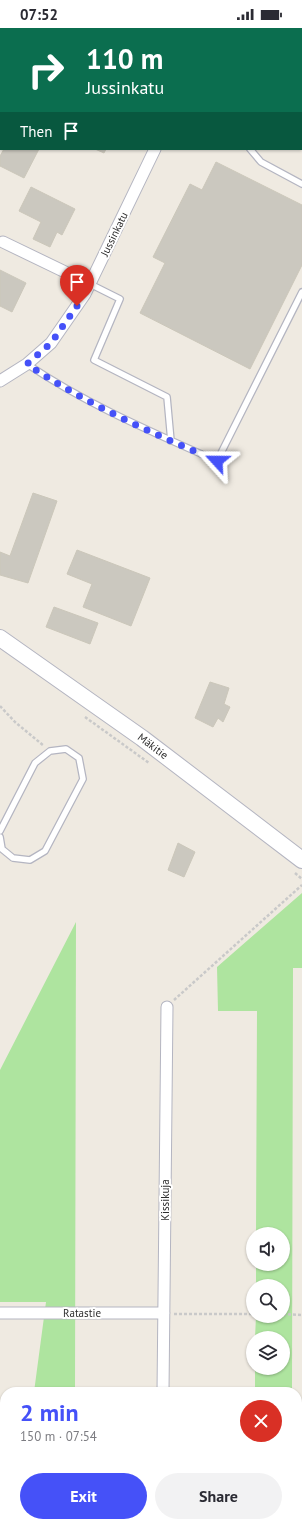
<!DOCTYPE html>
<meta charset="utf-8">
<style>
:root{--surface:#fff;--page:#f2f2f3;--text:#2b2b33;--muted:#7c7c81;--accent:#4551f8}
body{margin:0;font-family:"PT Sans",sans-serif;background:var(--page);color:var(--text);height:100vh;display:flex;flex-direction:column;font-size:15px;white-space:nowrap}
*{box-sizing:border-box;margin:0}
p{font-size:13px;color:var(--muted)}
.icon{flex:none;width:22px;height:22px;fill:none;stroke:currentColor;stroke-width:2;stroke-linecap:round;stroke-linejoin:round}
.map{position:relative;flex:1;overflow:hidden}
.drawer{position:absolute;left:0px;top:1359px;width:302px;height:140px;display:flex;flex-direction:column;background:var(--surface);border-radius:16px 16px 0 0;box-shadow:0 1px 3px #0004}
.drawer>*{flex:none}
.banner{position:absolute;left:0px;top:0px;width:302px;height:122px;box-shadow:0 1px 3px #0004;background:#0b6e4f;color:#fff;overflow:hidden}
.buttons{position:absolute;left:246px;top:1199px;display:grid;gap:8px}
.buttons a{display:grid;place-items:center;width:44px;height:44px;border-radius:50%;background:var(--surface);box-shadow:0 1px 3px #0004;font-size:20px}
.pin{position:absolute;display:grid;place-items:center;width:34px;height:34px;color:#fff;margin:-41px -17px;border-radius:50% 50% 50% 0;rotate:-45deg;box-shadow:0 0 4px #0007}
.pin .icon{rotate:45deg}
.me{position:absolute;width:44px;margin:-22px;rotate:294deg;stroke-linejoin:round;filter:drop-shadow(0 0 3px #0008)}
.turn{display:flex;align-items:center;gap:14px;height:84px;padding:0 20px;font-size:18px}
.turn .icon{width:52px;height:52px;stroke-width:2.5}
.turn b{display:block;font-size:28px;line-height:34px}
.then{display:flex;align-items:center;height:38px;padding:0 20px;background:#0003;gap:8px;font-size:15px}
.round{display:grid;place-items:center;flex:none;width:42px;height:42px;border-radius:21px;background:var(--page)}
.summary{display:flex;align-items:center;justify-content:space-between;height:68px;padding:0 20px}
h1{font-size:24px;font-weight:600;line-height:30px;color:var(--accent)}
.primary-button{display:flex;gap:8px;margin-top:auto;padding:8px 20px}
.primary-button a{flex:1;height:46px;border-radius:24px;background:var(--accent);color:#fff;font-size:16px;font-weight:600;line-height:46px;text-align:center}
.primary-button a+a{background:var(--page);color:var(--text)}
.status{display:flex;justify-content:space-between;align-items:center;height:28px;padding:0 20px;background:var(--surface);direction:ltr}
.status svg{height:11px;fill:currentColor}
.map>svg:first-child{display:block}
.green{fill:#aee49f}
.building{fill:#cbc8bf;stroke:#cbc7ba}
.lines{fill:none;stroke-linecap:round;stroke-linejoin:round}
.lane-casing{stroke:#b4b5c1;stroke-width:8}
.street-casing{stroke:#b4b5c1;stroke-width:13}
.secondary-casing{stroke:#b4b5c1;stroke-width:18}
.path{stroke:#c9c9c9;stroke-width:2.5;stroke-dasharray:3 2;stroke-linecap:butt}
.lane{stroke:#fff;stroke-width:5.5}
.street{stroke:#fff;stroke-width:11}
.secondary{stroke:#fff;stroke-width:16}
.route{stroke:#4551f8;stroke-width:7;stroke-dasharray:0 12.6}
.labels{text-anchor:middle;stroke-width:4;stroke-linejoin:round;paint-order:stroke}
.street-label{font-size:11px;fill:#2e2e2e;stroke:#fff}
</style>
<div class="status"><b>07:52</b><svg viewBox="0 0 49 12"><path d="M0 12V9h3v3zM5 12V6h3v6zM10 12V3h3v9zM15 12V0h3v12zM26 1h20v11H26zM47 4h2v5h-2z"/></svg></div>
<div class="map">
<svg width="302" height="1499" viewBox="0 0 302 1499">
<rect width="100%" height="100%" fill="#efeae1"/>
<path class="green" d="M 302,865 L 302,940 L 293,940 L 292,1364 L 255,1364 L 255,1340 L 283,1340 L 283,1310 L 255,1310 L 256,1288 L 283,1288 L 283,1258 L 256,1258 L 256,1236 L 283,1236 L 283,1206 L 256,1206 L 257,983 L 218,983 L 217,939 Z
M 76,894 L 75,1364 L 34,1364 L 46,1274 L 0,1274 L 0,1042 Z
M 297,1468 L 302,1468 L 302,1499 L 175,1499 L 175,1494 L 297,1494 Z
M 16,1494 L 74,1494 L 74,1499 L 15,1499 Z"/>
<path class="building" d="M 118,0 L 178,0 L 118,1 Z
M 4,121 L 39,121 L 24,150 L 0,138 L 0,128 Z
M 95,121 L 106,121 L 104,125 Z
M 216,134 L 302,177 L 302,237 L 250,341 L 140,285 L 165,235 L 153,229 L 190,156 L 202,162 Z
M 31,159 L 75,181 L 62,207 L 57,204 L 50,219 L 33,211 L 41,194 L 19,183 Z
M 0,242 L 26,255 L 12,284 L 0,278 Z
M 33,465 L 57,473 L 28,555 L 0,547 L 0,524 L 10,528 Z
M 77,522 L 150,550 L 131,598 L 83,579 L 92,556 L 67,546 Z
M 54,579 L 98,595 L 90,616 L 46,599 Z
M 210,654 L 229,660 L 224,676 L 230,679 L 223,694 L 218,690 L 213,699 L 195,690 Z
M 178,815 L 195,824 L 184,849 L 168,842 Z"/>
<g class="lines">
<defs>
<path id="lane" d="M 250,121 L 261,134 L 302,156
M 90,256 L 120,271 L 94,332 L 167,369 L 171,413
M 27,336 C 86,376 152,404 217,433 L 302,264
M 0,803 L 35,735 L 50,723 L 66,721 L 79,730 L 83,751 L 45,823 L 30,832 L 13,830 L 2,821 L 0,809"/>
<path id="street" d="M 36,0 L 37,1
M 3,214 L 90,256
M 0,353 L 27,336 L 51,315 L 85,266 L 155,121
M 0,1285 L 164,1285
M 163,1364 L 167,979
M 162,1499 L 162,1494"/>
<path id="secondary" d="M 0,610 L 142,710 L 302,832"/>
</defs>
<use href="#lane" class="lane-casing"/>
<use href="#street" class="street-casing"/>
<use href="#secondary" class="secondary-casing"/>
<path class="path" d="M 6,1 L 6,0
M 0,10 L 1,9
M 0,678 L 15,694 L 44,718
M 85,689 L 149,735
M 295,845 L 302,851
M 174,972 L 302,857
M 174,1286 L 253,1286
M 283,1286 L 302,1287"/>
<use href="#lane" class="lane"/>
<use href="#street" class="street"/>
<use href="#secondary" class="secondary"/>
</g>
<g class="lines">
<path class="route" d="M 77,278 L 51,315 L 27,336 C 86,376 152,405 217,433"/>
</g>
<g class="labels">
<g class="street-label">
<text transform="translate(114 206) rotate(-64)" y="4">Jussinkatu</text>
<text transform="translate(153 718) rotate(37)" y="4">Mäkitie</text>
<text transform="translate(165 1172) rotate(-90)" y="4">Kissikuja</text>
<text x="82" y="1289">Ratastie</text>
</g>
</g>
</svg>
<div class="buttons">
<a><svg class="icon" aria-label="sound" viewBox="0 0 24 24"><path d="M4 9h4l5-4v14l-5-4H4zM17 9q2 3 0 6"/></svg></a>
<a><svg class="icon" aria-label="search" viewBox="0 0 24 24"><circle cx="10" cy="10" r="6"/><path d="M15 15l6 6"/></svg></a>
<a><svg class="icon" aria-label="layers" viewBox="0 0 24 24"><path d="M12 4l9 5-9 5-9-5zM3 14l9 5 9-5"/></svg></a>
</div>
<div class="pin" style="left:77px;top:278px;background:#d93025"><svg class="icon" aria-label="arrive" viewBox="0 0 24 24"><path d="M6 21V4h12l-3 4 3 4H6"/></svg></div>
<svg class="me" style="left:217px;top:433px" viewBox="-20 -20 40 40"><path d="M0-17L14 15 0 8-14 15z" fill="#4551f8" stroke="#fff" stroke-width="4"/></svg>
<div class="banner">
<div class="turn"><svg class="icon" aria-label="right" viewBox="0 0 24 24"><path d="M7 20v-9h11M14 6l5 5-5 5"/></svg><div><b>110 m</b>Jussinkatu</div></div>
<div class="then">Then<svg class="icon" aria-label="arrive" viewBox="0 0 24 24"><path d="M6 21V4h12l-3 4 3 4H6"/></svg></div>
</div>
<section class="drawer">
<div class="summary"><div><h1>2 min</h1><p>150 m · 07:54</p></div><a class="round" style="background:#d93025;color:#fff"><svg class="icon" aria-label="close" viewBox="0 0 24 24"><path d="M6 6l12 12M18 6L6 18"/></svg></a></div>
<div class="primary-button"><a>Exit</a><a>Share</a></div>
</section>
</div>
